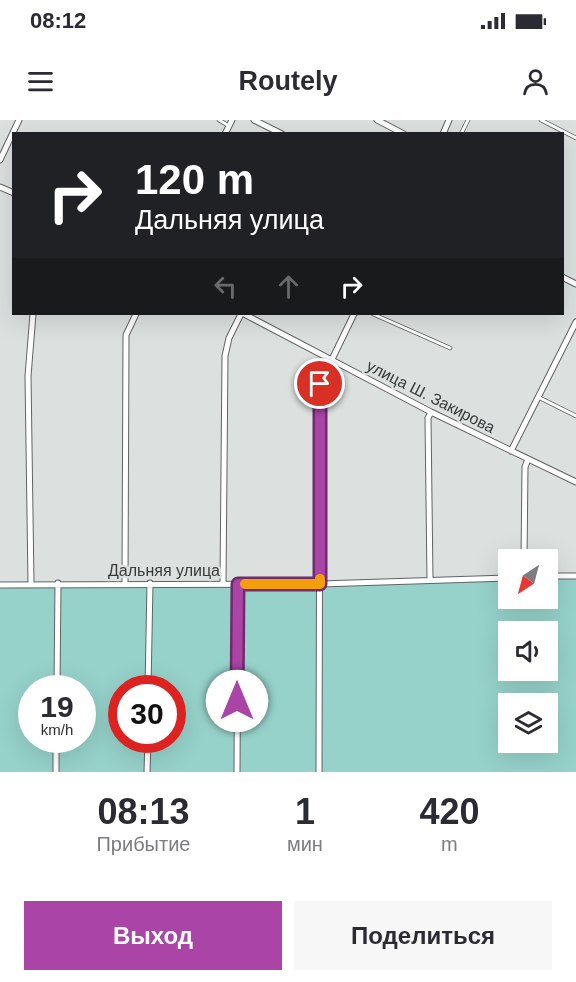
<!DOCTYPE html>
<html lang="ru">
<meta charset="utf-8">
<style>
:root{--surface:#fff;--page:#f7f7f7;--text:#2b2b33;--muted:#7c7c81;--accent:#ab44a7}
body{margin:0;font-family:Arial,sans-serif;background:var(--page);color:var(--text);height:100vh;display:flex;flex-direction:column;font-size:22px;white-space:nowrap}
*{box-sizing:border-box;margin:0}
p{font-size:20px;color:var(--muted)}
.icon{flex:none;width:33px;height:33px;fill:none;stroke:currentColor;stroke-width:2;stroke-linecap:round;stroke-linejoin:round}
.map{position:relative;height:652px;overflow:hidden}
.drawer{display:flex;flex-direction:column;background:var(--surface);flex:1}
.drawer>*{flex:none}
.guide{position:absolute;left:12px;top:12px;width:552px;height:183px;border-radius:0px;box-shadow:0 6px 24px #0002;background:#202124;color:#fff;overflow:hidden}
.needle{width:39px;rotate:216deg}
.controls{position:absolute;left:498px;top:429px;display:grid;gap:12px}
.controls a{display:grid;place-items:center;width:60px;height:60px;border-radius:0px;background:var(--surface);box-shadow:0 6px 24px #0002;font-size:30px}
.speed{position:absolute;left:18px;top:555px;display:flex;gap:12px;font-size:30px;font-weight:700;text-align:center}
.speed>*{display:grid;place-content:center;width:78px;height:78px;border-radius:50%;background:var(--surface);box-shadow:0 6px 24px #0002;line-height:1}
.speed small{font-size:15px;font-weight:400}
.speed .limit{border:9px solid #d22;background:#fff;color:#111}
.pin{position:absolute;display:grid;place-items:center;width:51px;height:51px;color:#fff;margin:-26px;border:3px solid #fff;border-radius:50%;box-shadow:0 2px 6px #0007}
.me{position:absolute;width:66px;margin:-33px;rotate:0deg;stroke-linejoin:round;filter:drop-shadow(0 0 4px #0008)}
.turn{display:flex;align-items:center;gap:21px;height:126px;padding:0 24px;font-size:27px}
.turn .icon{width:78px;height:78px;stroke-width:2.5}
.turn b{display:block;font-size:42px;line-height:51px}
.lanes{display:flex;align-items:center;height:57px;padding:0 24px;background:#0003;justify-content:center;gap:30px;direction:ltr}
.lanes .off{opacity:.35}
.eta{display:flex;justify-content:space-evenly;align-items:center;height:102px;text-align:center}
.eta b{font-size:36px;font-weight:700;line-height:42px}
.action{display:flex;gap:12px;margin-top:auto;padding:12px 24px}
.action a{flex:1;height:69px;border-radius:0px;background:var(--accent);color:#fff;font-size:24px;font-weight:700;line-height:69px;text-align:center}
.action a+a{background:var(--page);color:var(--text)}
.status{display:flex;justify-content:space-between;align-items:center;height:42px;padding:0 30px;background:var(--surface);direction:ltr}
.status svg{height:16px;fill:currentColor}
header{display:flex;justify-content:space-between;align-items:center;height:78px;padding:0 24px;background:var(--surface);font-size:27px;font-weight:700}
.map>svg:first-child{display:block}
.green{fill:#96d2ca;fill-rule:evenodd}
.lines{fill:none;stroke-linecap:round;stroke-linejoin:round}
.lane-casing{stroke:#606463;stroke-width:4.5}
.street-casing{stroke:#606463;stroke-width:7}
.lane{stroke:#fff;stroke-width:3}
.street{stroke:#fff;stroke-width:5}
.route-casing{stroke:#6f2c6d;stroke-width:15}
.route{stroke:#ab44a7;stroke-width:10}
.slow{stroke:#f59e0b;stroke-width:10}
.labels{text-anchor:middle;stroke-width:4.5;stroke-linejoin:round;paint-order:stroke}
.street-label{font-size:16px;fill:#383a3a;stroke:#dce1e0}
</style>
<div class="status"><b>08:12</b><svg viewBox="0 0 49 12"><path d="M0 12V9h3v3zM5 12V6h3v6zM10 12V3h3v9zM15 12V0h3v12zM26 1h20v11H26zM47 4h2v5h-2z"/></svg></div>
<header><svg class="icon" aria-label="menu" viewBox="0 0 24 24"><path d="M4 6h16M4 12h16M4 18h16"/></svg>Routely<svg class="icon" aria-label="person" viewBox="0 0 24 24"><circle cx="12" cy="8" r="4"/><path d="M4 21q1-7 8-7t8 7"/></svg></header>
<div class="map">
<svg width="576" height="652" viewBox="0 0 576 652">
<rect width="100%" height="100%" fill="#dce1e0"/>
<path class="green" d="M 576,456 L 576,652 L 0,652 L 0,467 L 252,467 L 508,458 L 508,478 L 548,478 L 548,457 ZM 508,512 L 548,512 L 548,550 L 508,550 ZM 32,568 L 82,568 L 82,620 L 32,620 ZM 122,568 L 172,568 L 172,620 L 122,620 ZM 508,584 L 548,584 L 548,622 L 508,622 Z"/>
<g class="lines">
<defs>
<path id="lane" d="M 219,0 L 229,6
M 541,0 L 576,18
M 461,14 L 468,0
M 373,194 L 450,228
M 538,277 L 576,296"/>
<path id="street" d="M 254,0 L 282,14
M 377,0 L 404,14
M 225,14 L 232,0
M 443,14 L 449,0
M 0,40 L 19,0
M 0,67 L 14,73
M 562,157 L 576,164
M 244,194 L 431,292 L 576,362
M 511,331 L 576,202
M 524,440 L 525,347 L 528,339
M 548,456 L 576,456
M 430,460 L 428,298 L 431,292
M 31,463 L 28,256 L 33,194
M 125,463 L 126,215 L 136,194
M 223,464 L 225,236 L 229,218 L 241,194
M 0,465 L 320,464 L 508,458
M 57,568 L 58,463
M 148,568 L 150,463
M 56,652 L 56,620
M 147,652 L 148,620
M 237,652 L 238,464
M 319,652 L 320,264 L 354,194"/>
</defs>
<use href="#lane" class="lane-casing"/>
<use href="#street" class="street-casing"/>
<use href="#lane" class="lane"/>
<use href="#street" class="street"/>
</g>
<g class="lines">
<defs>
<path id="route" d="M 237,581 L 238,464 L 320,464 L 320,264"/>
</defs>
<use href="#route" class="route-casing"/>
<use href="#route" class="route"/>
<path class="slow" d="M 245,464 L 320,464 L 320,459"/>
</g>
<g class="labels">
<g class="street-label">
<text transform="translate(431 276) rotate(27)" y="6">улица Ш. Закирова</text>
<text x="164" y="456">Дальняя улица</text>
</g>
</g>
</svg>
<div class="controls">
<a><svg class="needle" viewBox="-14 -14 28 28"><path d="M0-13l5 13h-10z" fill="#e53935"/><path d="M0 13l5-13h-10z" fill="#7c7c81"/></svg></a>
<a><svg class="icon" aria-label="sound" viewBox="0 0 24 24"><path d="M4 9h4l5-4v14l-5-4H4zM17 9q2 3 0 6"/></svg></a>
<a><svg class="icon" aria-label="layers" viewBox="0 0 24 24"><path d="M12 4l9 5-9 5-9-5zM3 14l9 5 9-5"/></svg></a>
</div>
<div class="speed"><div>19<small>km/h</small></div><div class="limit">30</div></div>
<div class="pin" style="left:320px;top:264px;background:#d93025"><svg class="icon" aria-label="arrive" viewBox="0 0 24 24"><path d="M6 21V4h12l-3 4 3 4H6"/></svg></div>
<svg class="me" style="left:237px;top:581px" viewBox="-20 -20 40 40"><circle r="19" fill="#fff"/><path d="M0-13L10 11 0 6-10 11z" fill="#ab44a7"/></svg>
<div class="guide">
<div class="turn"><svg class="icon" aria-label="right" viewBox="0 0 24 24"><path d="M7 20v-9h11M14 6l5 5-5 5"/></svg><div><b>120 m</b>Дальняя улица</div></div>
<div class="lanes"><svg class="icon off" aria-label="left" viewBox="0 0 24 24"><path d="M17 20v-9H6M10 6l-5 5 5 5"/></svg><svg class="icon off" aria-label="ahead" viewBox="0 0 24 24"><path d="M12 20V5M6 11l6-6 6 6"/></svg><svg class="icon" aria-label="right" viewBox="0 0 24 24"><path d="M7 20v-9h11M14 6l5 5-5 5"/></svg></div>
</div>
</div>
<section class="drawer">
<div class="eta">
<div><b>08:13</b><p>Прибытие</p></div>
<div><b>1</b><p>мин</p></div>
<div><b>420</b><p>m</p></div>
</div>
<div class="action"><a>Выход</a><a>Поделиться</a></div>
</section>
